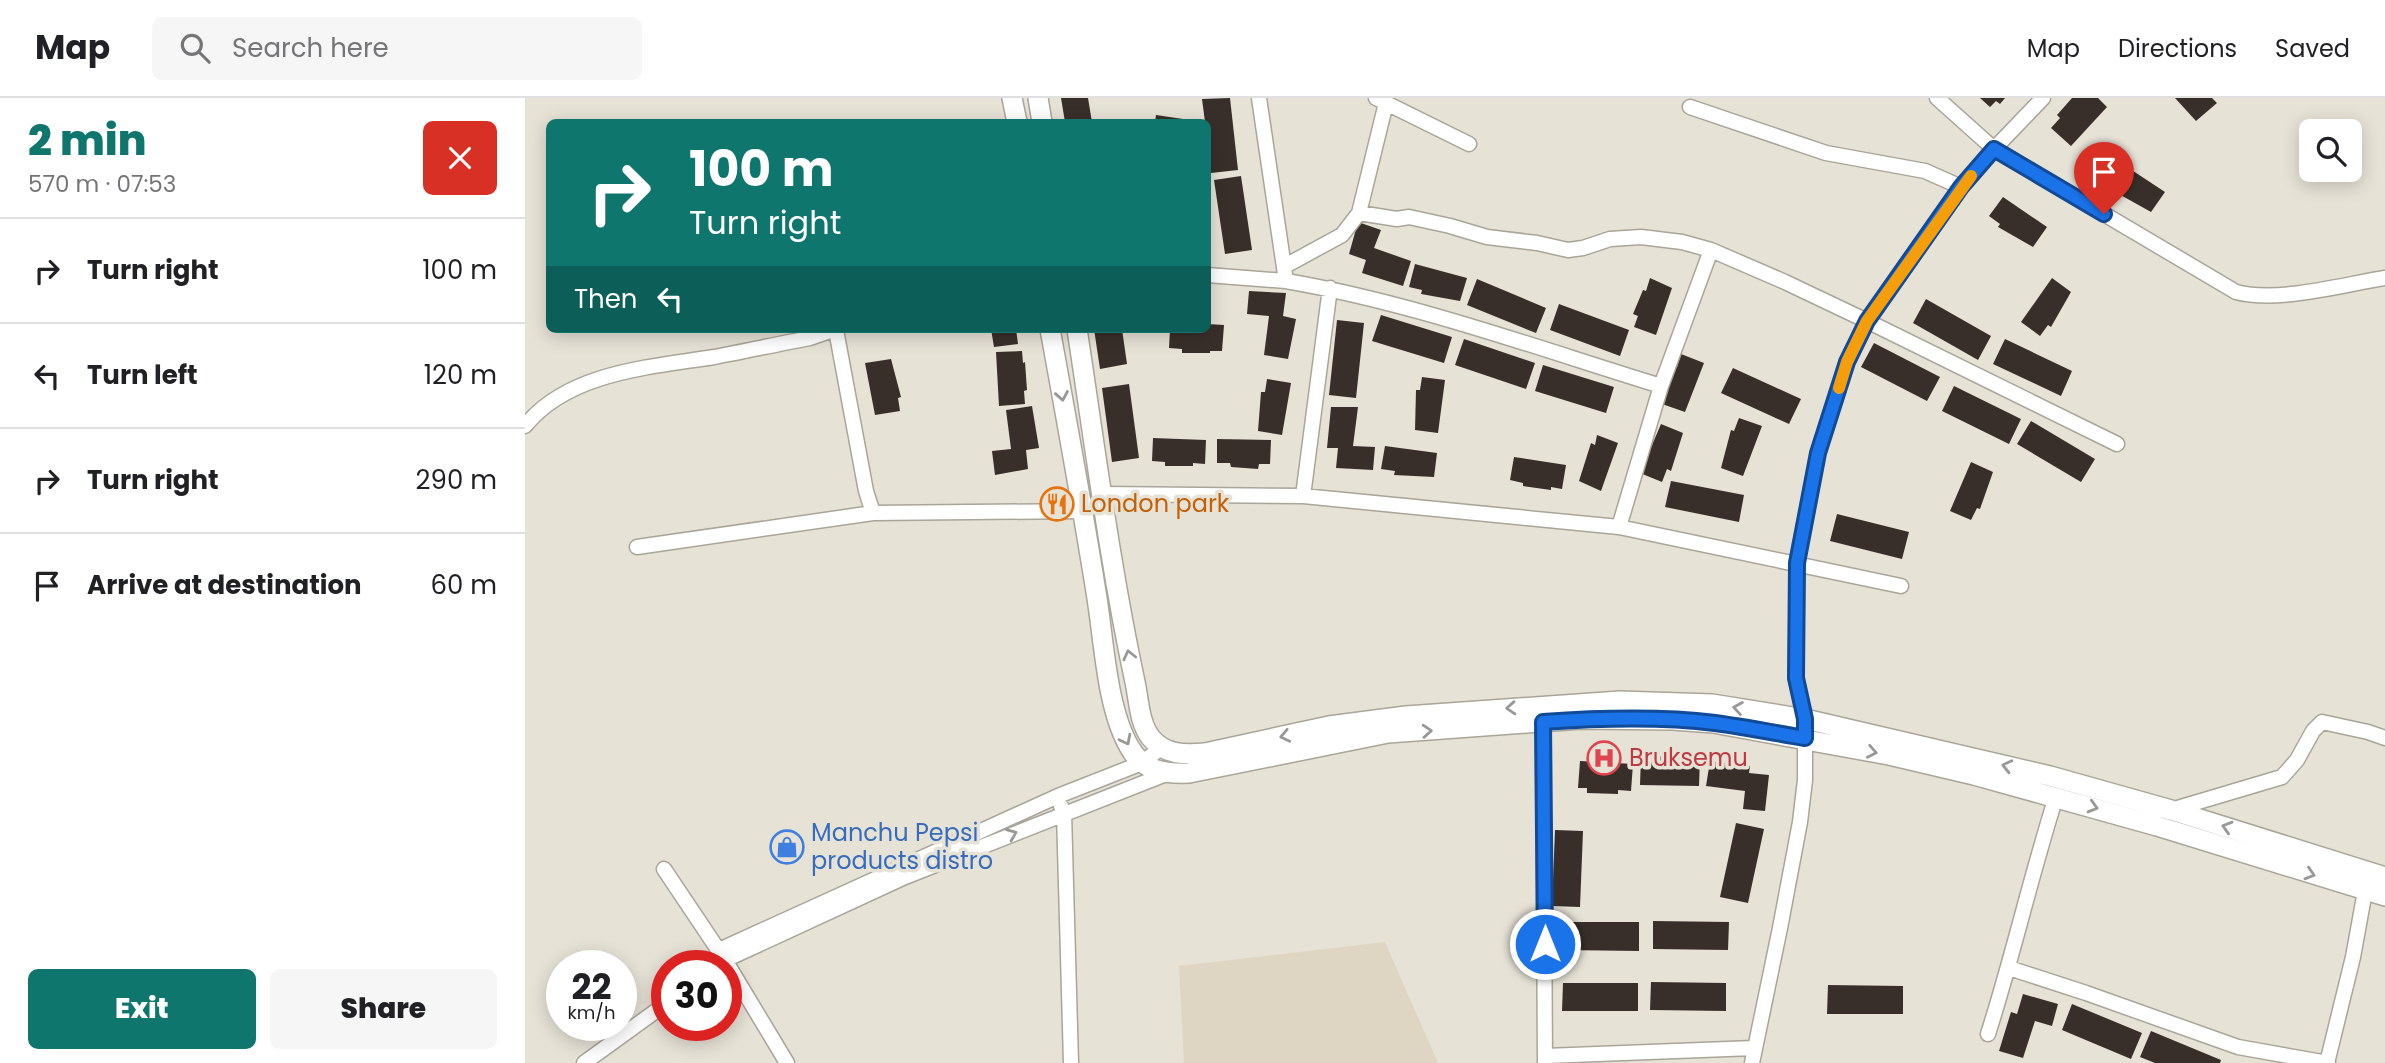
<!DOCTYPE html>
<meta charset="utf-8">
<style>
:root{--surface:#fff;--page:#f6f6f6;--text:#202124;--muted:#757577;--line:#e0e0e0;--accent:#0f766e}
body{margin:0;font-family:Poppins,sans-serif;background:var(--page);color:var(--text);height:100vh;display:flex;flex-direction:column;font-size:26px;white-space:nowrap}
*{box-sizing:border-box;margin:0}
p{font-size:23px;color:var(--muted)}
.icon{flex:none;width:38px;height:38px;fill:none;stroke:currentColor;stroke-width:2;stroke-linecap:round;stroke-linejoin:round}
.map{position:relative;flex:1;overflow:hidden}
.panel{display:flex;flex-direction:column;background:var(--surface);width:525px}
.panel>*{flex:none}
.top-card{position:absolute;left:21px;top:21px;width:665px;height:214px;border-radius:10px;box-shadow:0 4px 18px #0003;background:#0f766e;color:#fff;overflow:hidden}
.controls{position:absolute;left:1774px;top:21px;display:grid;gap:14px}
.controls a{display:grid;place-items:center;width:63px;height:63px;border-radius:10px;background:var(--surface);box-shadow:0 4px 18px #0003;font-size:35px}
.speed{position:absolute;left:21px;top:852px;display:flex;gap:14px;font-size:35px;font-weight:700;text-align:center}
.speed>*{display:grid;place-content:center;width:91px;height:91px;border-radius:50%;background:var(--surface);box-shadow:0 4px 18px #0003;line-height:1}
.speed small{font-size:18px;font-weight:400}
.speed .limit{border:10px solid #d22;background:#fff;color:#111}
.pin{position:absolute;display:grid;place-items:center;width:60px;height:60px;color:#fff;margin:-72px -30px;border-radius:50% 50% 50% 0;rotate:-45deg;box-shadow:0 0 7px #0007}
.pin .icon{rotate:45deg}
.me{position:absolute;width:77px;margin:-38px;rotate:0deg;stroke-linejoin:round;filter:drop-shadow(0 0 5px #0008)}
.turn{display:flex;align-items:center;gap:24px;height:147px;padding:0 28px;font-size:32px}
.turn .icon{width:91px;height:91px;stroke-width:2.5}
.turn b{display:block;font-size:49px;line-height:60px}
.then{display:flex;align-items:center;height:66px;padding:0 28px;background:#0003;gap:14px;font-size:26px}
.round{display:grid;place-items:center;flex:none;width:74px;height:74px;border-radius:10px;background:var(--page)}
.head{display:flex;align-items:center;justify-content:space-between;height:119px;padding:0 28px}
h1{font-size:42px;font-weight:800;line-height:52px;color:var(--accent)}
.primary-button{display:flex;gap:14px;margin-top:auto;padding:14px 28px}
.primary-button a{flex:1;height:80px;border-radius:10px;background:var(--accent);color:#fff;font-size:28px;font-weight:800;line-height:80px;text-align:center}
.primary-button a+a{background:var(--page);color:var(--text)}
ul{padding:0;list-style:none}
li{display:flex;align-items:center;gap:21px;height:105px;padding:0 28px;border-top:2px solid var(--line)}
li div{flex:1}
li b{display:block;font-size:26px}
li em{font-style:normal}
header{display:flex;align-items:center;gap:42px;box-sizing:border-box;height:98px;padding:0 35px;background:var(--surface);border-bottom:2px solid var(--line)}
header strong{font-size:33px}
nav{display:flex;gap:38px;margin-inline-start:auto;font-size:24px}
.search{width:490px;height:63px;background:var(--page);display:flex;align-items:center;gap:18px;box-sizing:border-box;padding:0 24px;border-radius:10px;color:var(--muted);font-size:26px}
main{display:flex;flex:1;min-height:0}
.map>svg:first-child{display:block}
.built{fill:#ded6c2}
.building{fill:#392f2a}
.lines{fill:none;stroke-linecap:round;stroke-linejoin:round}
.street-casing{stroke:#aaa599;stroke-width:17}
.secondary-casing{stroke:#aaa599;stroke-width:22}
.street{stroke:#fff;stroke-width:14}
.secondary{stroke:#fff;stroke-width:19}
.oneway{stroke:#989896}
.route-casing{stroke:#114b97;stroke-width:18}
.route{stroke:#1a73e8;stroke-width:12}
.slow{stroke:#f59e0b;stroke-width:12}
.labels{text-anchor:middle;stroke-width:7;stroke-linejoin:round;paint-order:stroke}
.food-label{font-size:24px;fill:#c56008;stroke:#e7e2d6;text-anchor:start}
.health-label{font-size:24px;fill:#be3a42;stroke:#e7e2d6;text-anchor:start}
.shop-label{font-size:24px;fill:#366cbe;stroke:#e7e2d6;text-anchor:start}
</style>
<header>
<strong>Map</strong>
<div class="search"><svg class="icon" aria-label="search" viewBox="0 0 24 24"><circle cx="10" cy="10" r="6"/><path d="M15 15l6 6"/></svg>Search here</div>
<nav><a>Map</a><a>Directions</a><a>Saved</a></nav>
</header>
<main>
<section class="panel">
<div class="head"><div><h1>2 min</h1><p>570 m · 07:53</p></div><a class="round" style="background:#d93025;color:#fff"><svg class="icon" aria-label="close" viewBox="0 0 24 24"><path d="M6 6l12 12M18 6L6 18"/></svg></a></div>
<ul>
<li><svg class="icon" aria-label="right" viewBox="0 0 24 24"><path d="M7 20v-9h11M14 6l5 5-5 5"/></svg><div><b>Turn right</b></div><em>100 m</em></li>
<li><svg class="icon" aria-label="left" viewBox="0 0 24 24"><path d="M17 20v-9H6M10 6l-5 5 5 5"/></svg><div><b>Turn left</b></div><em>120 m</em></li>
<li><svg class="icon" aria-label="right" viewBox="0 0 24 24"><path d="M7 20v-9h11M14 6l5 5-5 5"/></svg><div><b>Turn right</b></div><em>290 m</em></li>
<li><svg class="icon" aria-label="arrive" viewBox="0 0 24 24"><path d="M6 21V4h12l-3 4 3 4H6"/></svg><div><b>Arrive at destination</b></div><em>60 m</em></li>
</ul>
<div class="primary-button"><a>Exit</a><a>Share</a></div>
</section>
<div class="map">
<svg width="1860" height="965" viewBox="0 0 1860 965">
<rect width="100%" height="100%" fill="#e7e2d6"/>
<path class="built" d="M 860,844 L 913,965 L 659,965 L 654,868 Z"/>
<path class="building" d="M 536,0 L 563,0 L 567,24 L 540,24 Z
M 705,0 L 713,72 L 686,75 L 682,24 L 680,24 L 677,1 Z
M 1455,0 L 1480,0 L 1475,6 L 1471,3 L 1465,9 Z
M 1547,0 L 1573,0 L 1582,9 L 1546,48 L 1526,30 L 1535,20 L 1532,17 Z
M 1650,0 L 1687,0 L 1692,5 L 1671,23 Z
M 631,17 L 658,21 L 657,24 L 630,24 Z
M 1596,65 L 1640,94 L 1626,114 L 1592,95 L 1594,92 L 1582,84 Z
M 716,78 L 727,152 L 700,156 L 689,82 Z
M 1478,99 L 1522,129 L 1508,149 L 1473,129 L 1475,126 L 1464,118 Z
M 833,124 L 856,132 L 849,150 L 886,163 L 878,188 L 837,175 L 841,162 L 824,156 Z
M 890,166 L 942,180 L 935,203 L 896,196 L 897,192 L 884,189 Z
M 1125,180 L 1147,190 L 1131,237 L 1109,229 L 1113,218 L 1108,216 L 1118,192 L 1121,193 Z
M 1527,180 L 1546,194 L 1526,229 L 1523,227 L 1515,238 L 1496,224 Z
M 952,181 L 1021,210 L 1011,235 L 942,207 Z
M 724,193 L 761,195 L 758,218 L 771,221 L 763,261 L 739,257 L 744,218 L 722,216 Z
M 1401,201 L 1466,238 L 1453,262 L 1388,225 Z
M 1034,206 L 1104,232 L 1095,258 L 1025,232 Z
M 856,217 L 927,239 L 919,265 L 847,243 Z
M 812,222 L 839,225 L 831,300 L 804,297 Z
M 682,226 L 699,227 L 697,253 L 685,253 L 685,255 L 657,255 L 657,251 L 644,250 L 645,231 L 682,231 Z
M 466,231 L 491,231 L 493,246 L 469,249 Z
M 569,231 L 597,231 L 602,266 L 575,271 Z
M 939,241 L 1010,265 L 1001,291 L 930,267 Z
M 1480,241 L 1547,273 L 1536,298 L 1468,266 Z
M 1349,245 L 1415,279 L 1402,303 L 1336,269 Z
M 497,253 L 498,265 L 500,264 L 502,292 L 499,293 L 500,306 L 474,308 L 471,254 Z
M 1156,256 L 1179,265 L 1160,314 L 1137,306 L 1148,268 L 1152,269 Z
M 366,261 L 376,299 L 373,300 L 375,313 L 350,317 L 340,265 Z
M 1018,267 L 1089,289 L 1081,315 L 1010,293 Z
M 1208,270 L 1276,301 L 1264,326 L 1196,295 Z
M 897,279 L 920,282 L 913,335 L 890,332 L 891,292 L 895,292 Z
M 742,281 L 766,285 L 757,337 L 733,333 L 736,294 L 740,294 Z
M 604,286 L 614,360 L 587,364 L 577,290 Z
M 1429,288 L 1496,321 L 1484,346 L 1417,313 Z
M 507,308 L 514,350 L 501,352 L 503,371 L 470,377 L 467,353 L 486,351 L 481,312 Z
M 806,309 L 833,309 L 828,348 L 850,349 L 848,372 L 811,370 L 813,350 L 802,350 Z
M 1214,320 L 1237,328 L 1218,378 L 1196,370 L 1206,332 L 1209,333 Z
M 1506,323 L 1570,361 L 1556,384 L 1492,346 Z
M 1136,326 L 1158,335 L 1146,373 L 1142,371 L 1137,384 L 1115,375 Z
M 1072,337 L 1093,345 L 1076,393 L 1054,383 L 1066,345 L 1070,347 Z
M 628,340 L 681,342 L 680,366 L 668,365 L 668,368 L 640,368 L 640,364 L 627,363 Z
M 692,341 L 746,342 L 745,366 L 734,366 L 733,371 L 706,369 L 705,365 L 692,365 Z
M 860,348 L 912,355 L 909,379 L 869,377 L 870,373 L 856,371 Z
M 989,359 L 1041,367 L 1037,391 L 1026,389 L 1026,392 L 998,388 L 998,385 L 985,382 Z
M 1446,364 L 1468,374 L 1455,411 L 1452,410 L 1446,422 L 1425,413 Z
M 1146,383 L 1219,397 L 1214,424 L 1140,409 Z
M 1312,416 L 1384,434 L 1377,461 L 1305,443 Z
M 1116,658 L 1175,659 L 1174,688 L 1115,687 Z
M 1055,663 L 1108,666 L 1106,693 L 1093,692 L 1093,696 L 1062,695 L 1062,690 L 1053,690 Z
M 1185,663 L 1225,668 L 1224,675 L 1244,677 L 1240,713 L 1218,711 L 1220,693 L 1181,688 Z
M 1211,725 L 1239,731 L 1223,805 L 1195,799 Z
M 1030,732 L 1058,733 L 1055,809 L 1027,808 Z
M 1128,823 L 1204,824 L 1203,852 L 1128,851 Z
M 1038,824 L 1114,824 L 1114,853 L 1038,852 Z
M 1126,884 L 1201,885 L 1201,913 L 1125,912 Z
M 1038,885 L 1113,885 L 1113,913 L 1037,913 Z
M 1303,887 L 1378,888 L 1378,916 L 1302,916 Z
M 1498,896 L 1533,906 L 1527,928 L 1510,923 L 1498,960 L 1474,953 L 1486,914 L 1492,916 Z
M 1547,906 L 1617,935 L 1606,961 L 1537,932 Z
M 1626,933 L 1696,962 L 1695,965 L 1630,965 L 1615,959 Z"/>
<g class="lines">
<defs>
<path id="street" d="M 734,0 L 761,183 C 889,205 1012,250 1136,288 L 1094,429
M 1412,0 L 1469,51 L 1518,0
M 861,5 L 944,46
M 1165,9 L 1301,55 L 1400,73 L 1436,89
M 834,115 L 861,5 L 851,0
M 760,168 L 817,137 L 834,115 L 872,121 L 884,119 L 925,128 L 962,139 L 1012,145 L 1043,152 L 1058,150 L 1085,141 L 1116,139 L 1157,144 L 1186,152 L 1260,184 L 1342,223 L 1592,346
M 682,177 L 761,183
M 311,232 L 341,393 L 348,415 L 558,413
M 1136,288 L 1186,152
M 0,328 C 43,274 126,269 189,259 C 221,253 253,246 285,240 L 311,231
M 578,396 L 778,398 L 1094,429 L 1376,488
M 778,398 L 805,190
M 112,449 L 348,415
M 1018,624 L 1020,965
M 536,708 L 539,715 L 546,965
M 1646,712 L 1757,679 L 1772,662 L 1788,633 L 1797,624 L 1843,634 L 1860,640
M 139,771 L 200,862 L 380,779 L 641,676 L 645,672
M 194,852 L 533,698 L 617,665 L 637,649
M 192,868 L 200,862 L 262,965
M 1484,870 L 1561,895 L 1713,949 L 1803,965
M 1463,936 C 1488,858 1506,777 1531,699
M 1020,958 L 1229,950
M 59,965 L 142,905
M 1227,965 L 1255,830 L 1275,724 L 1280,682 L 1280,621 L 1271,580 L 1272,465 L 1293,355 L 1322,264 L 1342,223 L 1436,89 L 1469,51 L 1711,194 C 1753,205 1816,187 1860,180
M 1802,965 L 1828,859 L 1840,793 L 1844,786"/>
<path id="secondary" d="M 487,0 L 492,24
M 513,0 L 517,24
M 525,231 C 541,319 557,406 571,494 C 579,540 581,610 605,650 C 618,673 639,676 664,675 L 863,635 L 1056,621 L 1148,622 L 1188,625 L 1364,657 L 1449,677 L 1632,728 L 1860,798
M 552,231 C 570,349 585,467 610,584 C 614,602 614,625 626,640 C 640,657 660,657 680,655 L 804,628 L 881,618 L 1095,603 L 1187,606 L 1280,621 L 1525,678 L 1646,712 L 1860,779"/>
</defs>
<use href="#street" class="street-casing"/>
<use href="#secondary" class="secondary-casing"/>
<use href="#street" class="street"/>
<use href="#secondary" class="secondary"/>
</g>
<defs><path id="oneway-chevron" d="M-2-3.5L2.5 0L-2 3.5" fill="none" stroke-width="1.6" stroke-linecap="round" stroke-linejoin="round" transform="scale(1.75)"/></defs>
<g class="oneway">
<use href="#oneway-chevron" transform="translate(537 298) rotate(80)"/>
<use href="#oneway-chevron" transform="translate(604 557) rotate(-103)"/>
<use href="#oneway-chevron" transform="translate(986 610) rotate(176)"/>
<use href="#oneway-chevron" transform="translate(1213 610) rotate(-171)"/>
<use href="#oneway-chevron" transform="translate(902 633) rotate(-4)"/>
<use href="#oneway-chevron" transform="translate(760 638) rotate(168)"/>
<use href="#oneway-chevron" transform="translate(601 642) rotate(63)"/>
<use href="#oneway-chevron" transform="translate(1347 654) rotate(11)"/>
<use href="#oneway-chevron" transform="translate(1482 668) rotate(-167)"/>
<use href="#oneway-chevron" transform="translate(1568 709) rotate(16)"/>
<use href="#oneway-chevron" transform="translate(1702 729) rotate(-163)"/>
<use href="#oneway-chevron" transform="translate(487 736) rotate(-22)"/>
<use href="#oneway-chevron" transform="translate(1785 776) rotate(17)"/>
</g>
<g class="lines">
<defs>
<path id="route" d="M 1020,846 L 1018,624 C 1075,620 1133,618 1190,625 C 1220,629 1250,635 1280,640 L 1280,621 L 1271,580 L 1272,465 L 1293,355 L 1322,264 L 1342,223 L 1436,89 L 1469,51 L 1579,116"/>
</defs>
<use href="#route" class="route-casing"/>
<use href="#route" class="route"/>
<path class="slow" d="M 1314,290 L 1322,264 L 1342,223 L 1446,78"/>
</g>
<defs>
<symbol id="restaurant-ring" viewBox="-11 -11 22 22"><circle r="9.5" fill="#e7e2d6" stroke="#e8710a" stroke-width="1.5"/><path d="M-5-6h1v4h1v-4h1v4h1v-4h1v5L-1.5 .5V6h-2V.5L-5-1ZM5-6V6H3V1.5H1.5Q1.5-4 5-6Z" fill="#e8710a"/></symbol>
<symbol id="hospital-ring" viewBox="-11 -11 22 22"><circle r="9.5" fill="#e7e2d6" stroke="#e0444e" stroke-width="1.5"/><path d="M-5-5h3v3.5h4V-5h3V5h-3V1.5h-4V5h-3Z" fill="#e0444e"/></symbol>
<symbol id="shop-ring" viewBox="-11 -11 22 22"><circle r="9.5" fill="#e7e2d6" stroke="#3f7fe0" stroke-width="1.5"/><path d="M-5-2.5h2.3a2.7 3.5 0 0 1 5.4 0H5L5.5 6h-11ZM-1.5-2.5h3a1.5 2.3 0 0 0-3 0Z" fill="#3f7fe0"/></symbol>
</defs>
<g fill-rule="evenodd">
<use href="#restaurant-ring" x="513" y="387" width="38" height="38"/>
<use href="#hospital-ring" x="1060" y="641" width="38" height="38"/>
<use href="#shop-ring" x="243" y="730" width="38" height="38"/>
</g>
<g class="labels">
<g class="food-label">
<text x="556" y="414">London park</text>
</g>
<g class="health-label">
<text x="1104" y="668">Bruksemu</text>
</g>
<g class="shop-label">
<text x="286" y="743">Manchu Pepsi<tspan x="286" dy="28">products distro</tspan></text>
</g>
</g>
</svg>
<div class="controls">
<a><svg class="icon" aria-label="search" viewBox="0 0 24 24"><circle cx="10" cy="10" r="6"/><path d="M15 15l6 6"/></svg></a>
</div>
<div class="speed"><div>22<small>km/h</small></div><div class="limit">30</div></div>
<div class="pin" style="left:1579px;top:116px;background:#d93025"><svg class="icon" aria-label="arrive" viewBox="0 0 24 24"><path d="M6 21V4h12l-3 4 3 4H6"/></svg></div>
<svg class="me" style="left:1020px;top:846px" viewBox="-20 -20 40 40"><circle r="17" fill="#1a73e8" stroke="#fff" stroke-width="3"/><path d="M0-11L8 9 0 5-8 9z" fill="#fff"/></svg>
<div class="top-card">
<div class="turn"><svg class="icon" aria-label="right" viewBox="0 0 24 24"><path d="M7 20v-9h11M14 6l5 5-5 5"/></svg><div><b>100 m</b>Turn right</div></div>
<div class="then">Then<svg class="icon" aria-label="left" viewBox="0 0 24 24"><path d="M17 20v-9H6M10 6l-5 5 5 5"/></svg></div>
</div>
</div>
</main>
